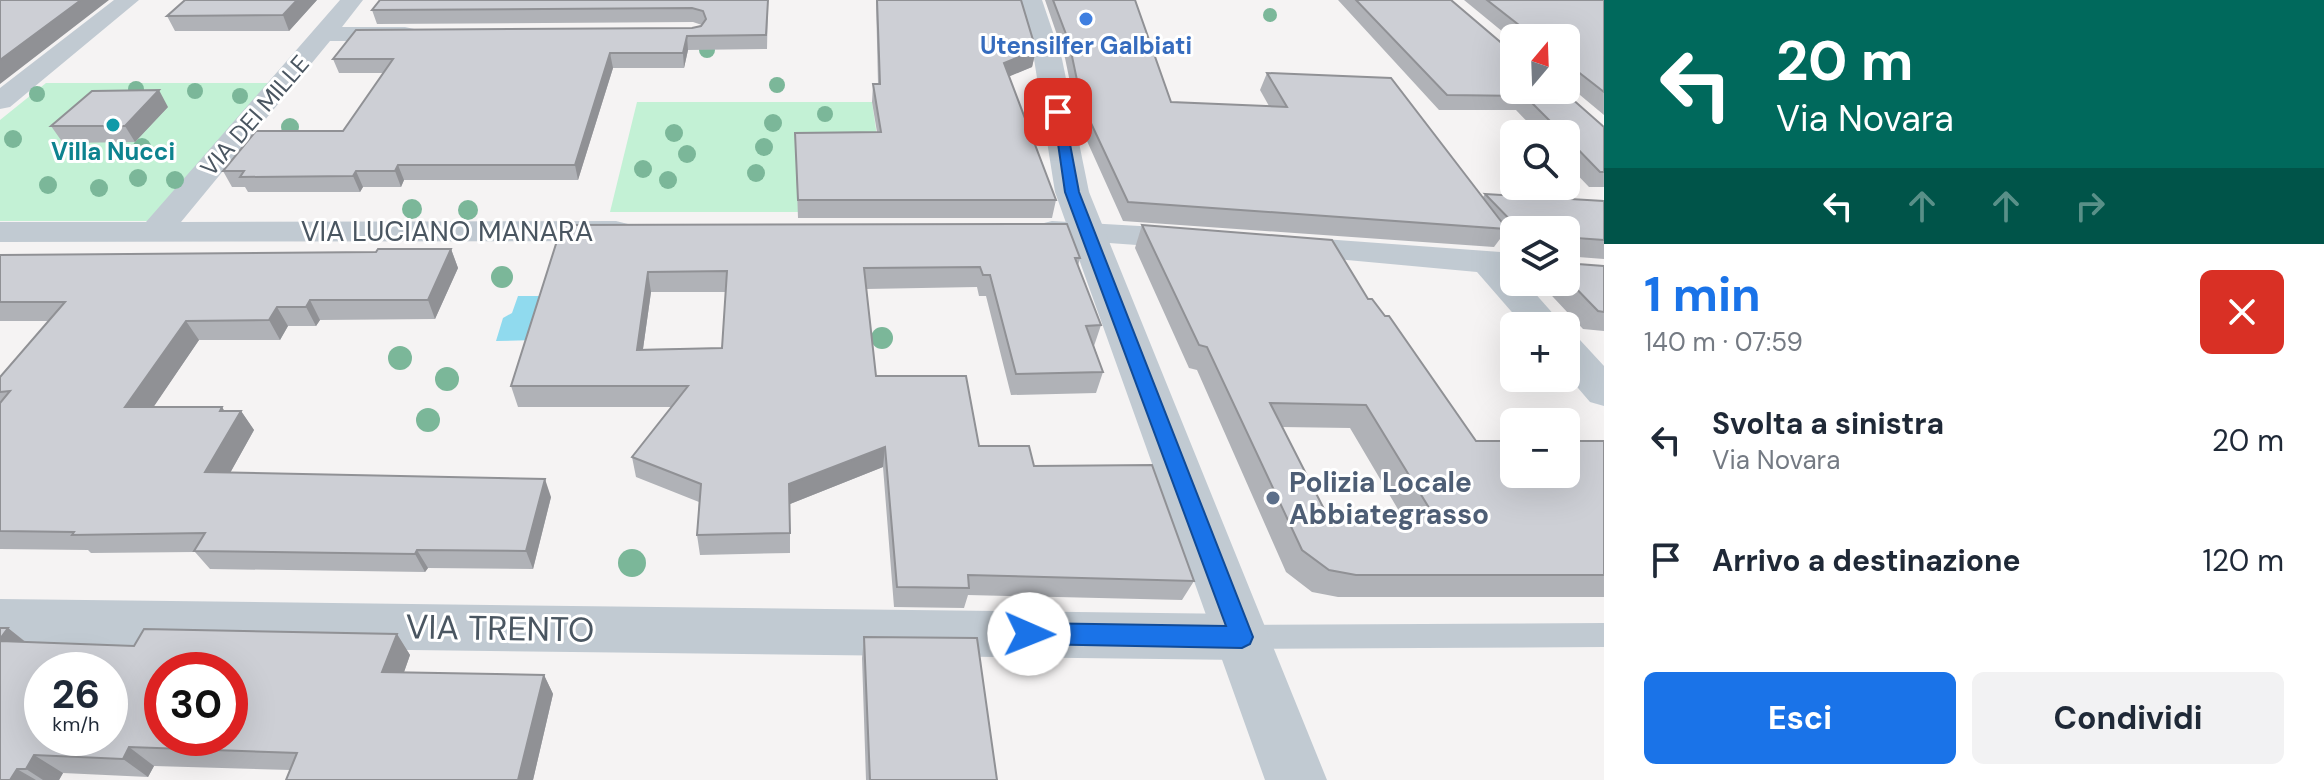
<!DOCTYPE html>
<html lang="it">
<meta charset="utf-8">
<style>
:root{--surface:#fff;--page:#f2f2f3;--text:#1f2937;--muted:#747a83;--accent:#1a73e8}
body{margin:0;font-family:"DM Sans",sans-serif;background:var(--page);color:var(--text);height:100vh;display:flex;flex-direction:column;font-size:30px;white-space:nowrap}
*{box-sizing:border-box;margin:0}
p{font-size:26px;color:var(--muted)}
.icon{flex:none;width:44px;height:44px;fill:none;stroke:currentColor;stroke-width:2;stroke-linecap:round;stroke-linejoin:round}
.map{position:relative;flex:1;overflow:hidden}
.details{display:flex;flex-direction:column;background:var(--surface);width:720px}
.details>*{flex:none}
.hud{background:#00695c;color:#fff;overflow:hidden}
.needle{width:52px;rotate:19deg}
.controls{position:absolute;left:1500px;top:24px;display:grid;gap:16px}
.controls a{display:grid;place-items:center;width:80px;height:80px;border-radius:12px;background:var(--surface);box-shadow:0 8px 32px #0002;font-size:40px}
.speed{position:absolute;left:24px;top:652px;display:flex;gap:16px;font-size:40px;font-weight:700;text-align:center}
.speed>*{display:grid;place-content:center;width:104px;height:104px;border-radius:50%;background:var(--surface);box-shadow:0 8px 32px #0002;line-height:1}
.speed small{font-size:20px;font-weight:400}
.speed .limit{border:12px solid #d22;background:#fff;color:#111}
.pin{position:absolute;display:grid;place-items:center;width:68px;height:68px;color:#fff;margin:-34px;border-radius:16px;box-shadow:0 4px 12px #0006}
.me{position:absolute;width:88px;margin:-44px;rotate:91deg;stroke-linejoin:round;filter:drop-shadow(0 0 6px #0008)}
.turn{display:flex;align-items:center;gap:28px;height:168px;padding:0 40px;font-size:36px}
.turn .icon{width:104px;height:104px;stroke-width:2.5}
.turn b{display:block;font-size:56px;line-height:68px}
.lanes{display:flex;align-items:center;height:76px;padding:0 40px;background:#0003;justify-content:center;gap:40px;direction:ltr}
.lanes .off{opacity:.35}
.round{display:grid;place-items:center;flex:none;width:84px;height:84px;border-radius:12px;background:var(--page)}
.summary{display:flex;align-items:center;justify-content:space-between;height:136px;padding:0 40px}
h1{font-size:48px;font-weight:700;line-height:60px;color:var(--accent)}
.button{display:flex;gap:16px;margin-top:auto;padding:16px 40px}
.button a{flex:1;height:92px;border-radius:12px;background:var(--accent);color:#fff;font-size:32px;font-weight:700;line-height:92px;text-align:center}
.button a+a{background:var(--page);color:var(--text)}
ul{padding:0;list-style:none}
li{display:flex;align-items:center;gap:24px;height:120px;padding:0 40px}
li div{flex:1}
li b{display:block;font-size:30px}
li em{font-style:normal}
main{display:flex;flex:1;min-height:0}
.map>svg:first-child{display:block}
.green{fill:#c3f1d5}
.water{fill:#90daee}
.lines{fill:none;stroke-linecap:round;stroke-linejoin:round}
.service{fill:#c1cad2;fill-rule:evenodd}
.minor{fill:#c1cad2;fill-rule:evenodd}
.tertiary{fill:#c1cad2;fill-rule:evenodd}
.tree{fill:#7bb799}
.wall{fill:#b0b2b7;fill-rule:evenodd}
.shaded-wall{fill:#909195}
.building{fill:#cdcfd5;stroke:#909195;stroke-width:2;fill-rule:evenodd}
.route{fill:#1a73e8;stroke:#114b97;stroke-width:2}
.shop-dot{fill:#3f7fe0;stroke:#fff;stroke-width:3}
.culture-dot{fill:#0f9aa8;stroke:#fff;stroke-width:3}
.service-dot{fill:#5c6f8a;stroke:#fff;stroke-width:3}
.labels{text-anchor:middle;stroke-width:6;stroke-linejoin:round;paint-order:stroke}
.far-shop-label{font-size:24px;font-weight:bold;fill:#366cbe;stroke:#fff}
.far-street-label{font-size:24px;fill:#4a5661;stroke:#fff}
.far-culture-label{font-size:24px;font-weight:bold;fill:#0d838f;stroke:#fff}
.street-label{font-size:28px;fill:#4a5661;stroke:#fff}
.service-label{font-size:28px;font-weight:bold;fill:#4e5e75;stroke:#fff;text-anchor:start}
.near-street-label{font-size:34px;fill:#4a5661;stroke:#fff}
</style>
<main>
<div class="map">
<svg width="1604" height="780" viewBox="0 0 1604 780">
<rect width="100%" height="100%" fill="#f5f3f3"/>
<path class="green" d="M 46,83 L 276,83 L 157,221 L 0,221 L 0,120 Z
M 637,102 L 872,102 L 877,136 L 838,212 L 610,212 Z"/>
<path class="water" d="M 518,296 L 548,296 L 536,340 L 496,341 L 503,318 L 512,313 Z"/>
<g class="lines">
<path class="service" d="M 1604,623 L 1604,647 L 1242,649 L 1233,645 L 1229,637 L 1233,629 L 1242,625 Z"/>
<path class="minor" d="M 114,0 L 139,0 L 10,107 L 0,109 L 0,88 Z
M 340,0 L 363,0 L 342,27 L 405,27 L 414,29 L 417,34 L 414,39 L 405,41 L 330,41 L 181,222 L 616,221 L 628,224 L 633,231 L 628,238 L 616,241 L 0,242 L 0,222 L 146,222 Z
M 1052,221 L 1192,229 L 1204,232 L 1209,239 L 1204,246 L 1192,249 L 1040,238 L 1035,231 L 1040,224 Z
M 1283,236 L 1514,253 L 1514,282 L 1525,282 L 1564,326 L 1524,326 L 1477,272 L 1271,253 L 1266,246 L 1271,239 Z
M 1566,336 L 1580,340 L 1604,366 L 1604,406 L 1590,402 L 1566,374 Z
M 0,599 L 1242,614 L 1260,621 L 1267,637 L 1260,653 L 1242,660 L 0,645 Z"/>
<path class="tertiary" d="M 1016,0 L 1042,0 L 1062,59 L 1089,192 L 1327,780 L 1265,780 L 1055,192 L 1034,59 Z"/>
</g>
<g class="tree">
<circle cx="1270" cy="15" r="7"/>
<circle cx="707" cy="50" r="8"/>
<circle cx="777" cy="85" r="8"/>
<circle cx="136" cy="89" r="8"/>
<circle cx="195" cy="91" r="8"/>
<circle cx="37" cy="94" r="8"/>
<circle cx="240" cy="96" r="8"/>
<circle cx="825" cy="114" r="8"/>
<circle cx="773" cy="123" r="9"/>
<circle cx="290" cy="127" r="9"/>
<circle cx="674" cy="133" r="9"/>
<circle cx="13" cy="139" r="9"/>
<circle cx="142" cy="147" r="9"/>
<circle cx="764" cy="147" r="9"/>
<circle cx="687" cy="154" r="9"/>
<circle cx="643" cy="169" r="9"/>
<circle cx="756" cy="173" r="9"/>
<circle cx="138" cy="178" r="9"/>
<circle cx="175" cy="180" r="9"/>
<circle cx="668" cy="180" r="9"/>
<circle cx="48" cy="185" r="9"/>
<circle cx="99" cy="188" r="9"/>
<circle cx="412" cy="209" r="10"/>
<circle cx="468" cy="210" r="10"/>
<circle cx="502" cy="277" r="11"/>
<circle cx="882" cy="338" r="11"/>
<circle cx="400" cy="358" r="12"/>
<circle cx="447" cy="379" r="12"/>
<circle cx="428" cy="420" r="12"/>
<circle cx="632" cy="563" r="14"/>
</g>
<path class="wall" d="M 317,0 L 289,31 L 175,31 L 167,16 Z
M 768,0 L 767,49 L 688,50 L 684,68 L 613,68 L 578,180 L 404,180 L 401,187 L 363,187 L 360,192 L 248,192 L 245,187 L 232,187 L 223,171 L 343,131 L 383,73 L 339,73 L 333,59 L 692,28 L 702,25 L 693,22 L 377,24 L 372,10 Z
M 876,0 L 1036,50 L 1032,67 L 1009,76 L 1056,200 L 1052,218 L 798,218 L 795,133 L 877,132 L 872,102 L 873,84 L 878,84 Z
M 1045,0 L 1135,0 L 1171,102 L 1269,106 L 1260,90 L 1267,73 L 1483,197 L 1485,194 L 1604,201 L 1604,259 L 1578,257 L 1578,264 L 1604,266 L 1604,331 L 1583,329 L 1539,282 L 1566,282 L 1566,230 L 1514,230 L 1514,251 L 1510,250 L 1500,239 L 1494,247 L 1123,221 L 1078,121 L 1065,58 Z
M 1338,0 L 1451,0 L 1511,51 L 1604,127 L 1604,187 L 1589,187 L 1566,163 L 1566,134 L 1539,134 L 1516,110 L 1439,110 Z
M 1464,0 L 1604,0 L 1604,115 L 1568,85 L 1566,85 L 1566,38 L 1514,38 L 1514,41 Z
M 168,107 L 135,142 L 63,143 L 51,126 Z
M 562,225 L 1080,258 L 1078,266 L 1101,325 L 1094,346 L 1103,372 L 1096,393 L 1011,395 L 986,296 L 979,296 L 977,287 L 866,289 L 876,376 L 979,446 L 1034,466 L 1194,581 L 1182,600 L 968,595 L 964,608 L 894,607 L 883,467 L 790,504 L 790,553 L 700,555 L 697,535 L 699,502 L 636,477 L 632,457 L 671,407 L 518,407 L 511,386 ZM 651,292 L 726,292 L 722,348 L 643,349 Z
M 1142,225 L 1368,299 L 1476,441 L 1604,441 L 1604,597 L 1338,597 L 1312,592 L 1286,572 L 1197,370 L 1189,368 L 1135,248 ZM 1282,427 L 1350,428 L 1399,511 L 1325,511 Z
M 451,249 L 458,268 L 435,319 L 320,320 L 316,326 L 288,326 L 280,340 L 199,340 L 153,407 L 241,411 L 254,430 L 230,473 L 551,497 L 533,569 L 428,568 L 425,572 L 210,569 L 195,552 L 91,553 L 88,550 L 0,549 L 0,377 L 49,321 L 0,321 L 0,255 L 376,252 Z
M 8,628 L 26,642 L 134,646 L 397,634 L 410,655 L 404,672 L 544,675 L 553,694 L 533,780 L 286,780 L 290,770 L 154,766 L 148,777 L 63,773 L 59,780 L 0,780 Z
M 864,637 L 997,780 L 866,780 L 862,658 Z"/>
<path class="shaded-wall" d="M 81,0 L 109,0 L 0,84 L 0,60 Z
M 297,0 L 317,0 L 289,31 L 283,15 Z
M 687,36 L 688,50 L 684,68 L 683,53 Z
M 1036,50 L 1032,67 L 1001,80 L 1004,63 Z
M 610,53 L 613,68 L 578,180 L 575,165 Z
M 159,90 L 168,107 L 135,142 L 125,126 Z
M 398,165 L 404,180 L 401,187 L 395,171 Z
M 356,171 L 363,187 L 360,192 L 353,176 Z
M 451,249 L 458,268 L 435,319 L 428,300 Z
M 648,272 L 651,292 L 640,370 L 637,350 Z
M 310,300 L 320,320 L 316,326 L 306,307 Z
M 277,307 L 288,326 L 280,340 L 269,320 Z
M 186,321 L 199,340 L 140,427 L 125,407 Z
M 222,407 L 233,424 L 241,411 L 254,430 L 220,491 L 205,472 Z
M 885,447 L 883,467 L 790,504 L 789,484 Z
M 545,479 L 551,497 L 533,569 L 526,551 Z
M 417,550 L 428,568 L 425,572 L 415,554 Z
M 8,628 L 34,649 L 0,643 L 0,639 Z
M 397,634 L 410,655 L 397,692 L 382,672 Z
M 544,675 L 553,694 L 533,780 L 518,780 Z
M 129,747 L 154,766 L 148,777 L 123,759 Z
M 34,755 L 63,773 L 59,780 L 43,780 L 26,769 Z
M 17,769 L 36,780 L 10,780 Z"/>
<path class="building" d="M 0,0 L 81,0 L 0,60 Z
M 185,0 L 297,0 L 283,15 L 167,16 Z
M 380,0 L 768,0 L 766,35 L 687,36 L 683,53 L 610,53 L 575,165 L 398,165 L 395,171 L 356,171 L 353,176 L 240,177 L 244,171 L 223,171 L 256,131 L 343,131 L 393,59 L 333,59 L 356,30 L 692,28 L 701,26 L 706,19 L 703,11 L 692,8 L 372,10 Z
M 877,0 L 1021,0 L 1036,50 L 1004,63 L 1056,200 L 798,200 L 795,133 L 881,132 L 873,84 L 880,84 Z
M 1053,0 L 1135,0 L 1171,102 L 1287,107 L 1267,73 L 1391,78 L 1507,229 L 1128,202 L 1082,104 L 1069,42 Z
M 1356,0 L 1451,0 L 1511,51 L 1514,52 L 1514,90 L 1562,90 L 1604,127 L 1604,172 L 1600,172 L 1566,137 L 1566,134 L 1563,134 L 1525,96 L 1447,95 Z
M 1487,0 L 1604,0 L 1604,92 L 1577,71 L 1566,71 L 1566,38 L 1524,38 L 1524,29 Z
M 159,90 L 125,126 L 51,126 L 92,91 Z
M 1485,194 L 1604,201 L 1604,240 L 1577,238 L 1578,264 L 1604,266 L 1604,312 L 1598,311 L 1566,278 L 1566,230 L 1520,230 Z
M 1067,224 L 1080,258 L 1075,258 L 1101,325 L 1086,326 L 1103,372 L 1016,374 L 990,275 L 983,275 L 980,267 L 864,268 L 876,376 L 966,376 L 979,446 L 1029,446 L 1034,466 L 1152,465 L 1194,581 L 968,575 L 969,588 L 897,587 L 885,447 L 789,484 L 790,533 L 697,535 L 701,484 L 632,457 L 688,386 L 511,386 L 562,225 ZM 727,271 L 722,348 L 637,350 L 648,272 Z
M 1142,225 L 1332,240 L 1368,299 L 1372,299 L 1385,316 L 1389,316 L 1476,441 L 1514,441 L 1514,474 L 1566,474 L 1566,441 L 1604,441 L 1604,575 L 1356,575 L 1329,570 L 1302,550 L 1207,347 L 1199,345 ZM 1270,403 L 1366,405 L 1431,511 L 1325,511 Z
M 378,249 L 451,249 L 428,300 L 310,300 L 306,307 L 277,307 L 269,320 L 186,321 L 125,407 L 222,407 L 220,411 L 241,411 L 205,472 L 545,479 L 526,551 L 417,550 L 415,554 L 194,551 L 205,533 L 72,535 L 74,532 L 0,531 L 0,403 L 10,391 L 0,392 L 0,377 L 65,302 L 0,302 L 0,255 L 376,252 Z
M 0,628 L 8,628 L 0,639 Z
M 144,629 L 397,634 L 382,672 L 544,675 L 518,780 L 286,780 L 297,753 L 129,747 L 123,759 L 34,755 L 26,769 L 17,769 L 10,780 L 0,780 L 0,641 L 134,646 ZM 42,670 L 110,670 L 110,738 L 42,738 ZM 162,670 L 230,670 L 230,738 L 162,738 Z
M 864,637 L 977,638 L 997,780 L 870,780 Z"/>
<path class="route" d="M 1053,109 L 1064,112 L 1079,192 L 1253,637 L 1250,644 L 1242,648 L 1029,644 L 1021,641 L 1018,634 L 1021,626 L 1029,623 L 1226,626 L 1065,192 Z"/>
<circle class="shop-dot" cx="1086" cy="19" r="8"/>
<circle class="culture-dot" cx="113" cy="125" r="8"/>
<circle class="service-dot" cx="1273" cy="498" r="8"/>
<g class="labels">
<g class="far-shop-label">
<text x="1086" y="54">Utensilfer Galbiati</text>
</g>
<g class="far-street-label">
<text transform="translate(255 116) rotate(-49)" y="8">VIA DEI MILLE</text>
</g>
<g class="far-culture-label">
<text x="113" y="160">Villa Nucci</text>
</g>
<g class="street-label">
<text x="447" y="241">VIA LUCIANO MANARA</text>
</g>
<g class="service-label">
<text x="1289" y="492">Polizia Locale<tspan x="1289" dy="32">Abbiategrasso</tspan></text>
</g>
<g class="near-street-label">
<text transform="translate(500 628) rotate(1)" y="12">VIA TRENTO</text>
</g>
</g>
</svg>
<div class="controls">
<a><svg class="needle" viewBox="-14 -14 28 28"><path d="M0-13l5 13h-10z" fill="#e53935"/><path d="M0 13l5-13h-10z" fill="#747a83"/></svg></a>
<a><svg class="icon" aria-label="search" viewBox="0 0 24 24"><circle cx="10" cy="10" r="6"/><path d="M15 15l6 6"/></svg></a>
<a><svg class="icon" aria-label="layers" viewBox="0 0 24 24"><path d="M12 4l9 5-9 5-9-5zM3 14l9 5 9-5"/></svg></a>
<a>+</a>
<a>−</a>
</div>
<div class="speed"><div>26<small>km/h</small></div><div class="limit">30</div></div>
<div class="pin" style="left:1058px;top:112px;background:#d93025"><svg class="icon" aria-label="arrive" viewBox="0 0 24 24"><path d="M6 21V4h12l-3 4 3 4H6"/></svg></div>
<svg class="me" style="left:1029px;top:634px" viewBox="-20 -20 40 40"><circle r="19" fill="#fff"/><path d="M0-13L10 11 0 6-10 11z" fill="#1a73e8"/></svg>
</div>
<section class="details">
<div class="hud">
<div class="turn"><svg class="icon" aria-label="left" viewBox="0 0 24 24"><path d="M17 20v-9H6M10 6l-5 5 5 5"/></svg><div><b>20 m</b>Via Novara</div></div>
<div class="lanes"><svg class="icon" aria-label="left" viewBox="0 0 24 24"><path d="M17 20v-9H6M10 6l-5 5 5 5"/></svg><svg class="icon off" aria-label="ahead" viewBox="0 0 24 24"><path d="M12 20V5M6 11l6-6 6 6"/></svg><svg class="icon off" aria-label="ahead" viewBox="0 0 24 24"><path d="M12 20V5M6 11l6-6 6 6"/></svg><svg class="icon off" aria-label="right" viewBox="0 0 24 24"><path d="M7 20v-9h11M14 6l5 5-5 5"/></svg></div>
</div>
<div class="summary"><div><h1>1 min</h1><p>140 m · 07:59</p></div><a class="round" style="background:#d93025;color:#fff"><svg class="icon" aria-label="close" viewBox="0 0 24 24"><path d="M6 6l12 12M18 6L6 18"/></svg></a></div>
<ul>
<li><svg class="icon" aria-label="left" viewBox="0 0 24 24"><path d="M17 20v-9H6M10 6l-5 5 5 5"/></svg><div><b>Svolta a sinistra</b><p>Via Novara</p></div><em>20 m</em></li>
<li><svg class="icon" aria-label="arrive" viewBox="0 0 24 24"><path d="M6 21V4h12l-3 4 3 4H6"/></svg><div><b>Arrivo a destinazione</b></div><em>120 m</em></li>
</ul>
<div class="button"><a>Esci</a><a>Condividi</a></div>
</section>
</main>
